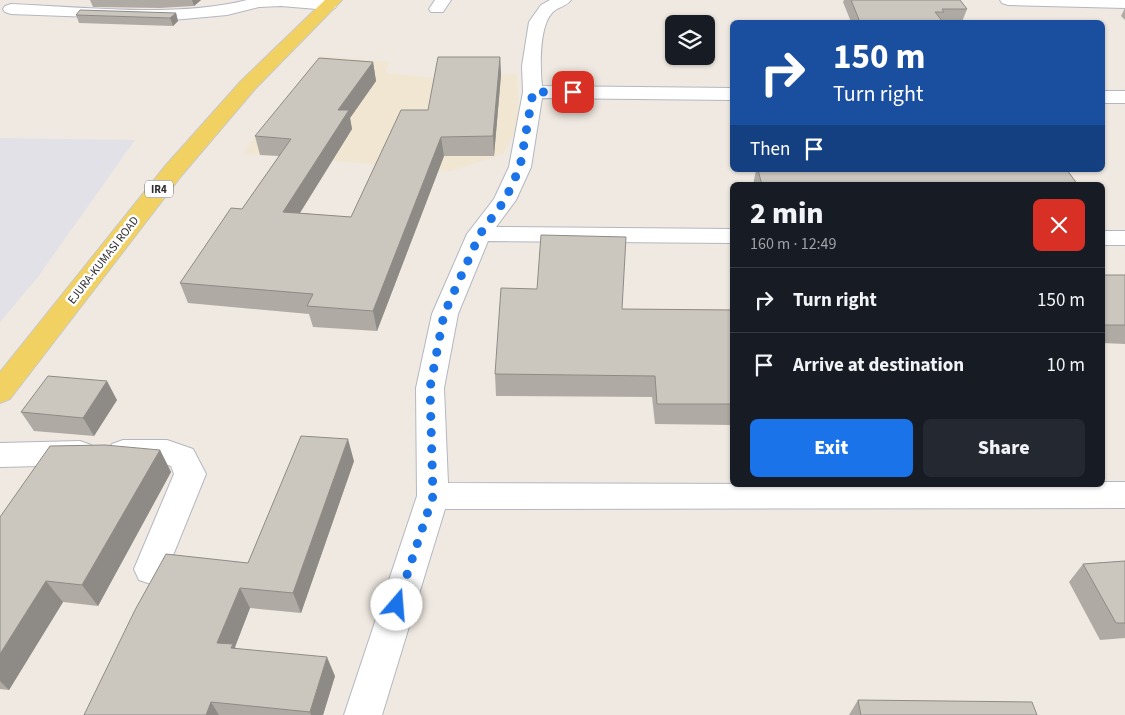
<!DOCTYPE html>
<meta charset="utf-8">
<style>
:root{--surface:#171b24;--page:#242831;--text:#f1f3f6;--muted:#9ea1a6;--line:#363941;--accent:#1a73e8}
body{margin:0;font-family:"Source Sans 3",sans-serif;background:var(--page);color:var(--text);height:100vh;display:flex;flex-direction:column;font-size:19px;white-space:nowrap}
*{box-sizing:border-box;margin:0}
p{font-size:16px;color:var(--muted)}
.icon{flex:none;width:28px;height:28px;fill:none;stroke:currentColor;stroke-width:2;stroke-linecap:round;stroke-linejoin:round}
.map{position:relative;flex:1;overflow:hidden}
.sheet{position:absolute;left:730px;top:182px;width:375px;height:305px;display:flex;flex-direction:column;background:var(--surface);border-radius:8px;box-shadow:0 1px 4px #0004}
.sheet>*{flex:none}
.top-card{position:absolute;left:730px;top:20px;width:375px;height:152px;border-radius:8px;box-shadow:0 1px 4px #0004;background:#1a4fa0;color:#fff;overflow:hidden}
.buttons{position:absolute;left:665px;top:15px;display:grid;gap:10px}
.buttons a{display:grid;place-items:center;width:50px;height:50px;border-radius:8px;background:var(--surface);box-shadow:0 1px 4px #0004;font-size:25px}
.pin{position:absolute;display:grid;place-items:center;width:42px;height:42px;color:#fff;margin:-21px;border-radius:10px;box-shadow:0 2px 8px #0006}
.me{position:absolute;width:55px;margin:-28px;rotate:18deg;stroke-linejoin:round;filter:drop-shadow(0 0 4px #0008)}
.turn{display:flex;align-items:center;gap:18px;height:105px;padding:0 20px;font-size:22px}
.turn .icon{width:65px;height:65px;stroke-width:2.5}
.turn b{display:block;font-size:35px;line-height:42px}
.then{display:flex;align-items:center;height:48px;padding:0 20px;background:#0003;gap:10px;font-size:19px}
.round{display:grid;place-items:center;flex:none;width:52px;height:52px;border-radius:8px;background:var(--page)}
.head{display:flex;align-items:center;justify-content:space-between;height:85px;padding:0 20px}
h1{font-size:30px;font-weight:800;line-height:38px}
.cta{display:flex;gap:10px;margin-top:auto;padding:10px 20px}
.cta a{flex:1;height:58px;border-radius:8px;background:var(--accent);color:#fff;font-size:20px;font-weight:800;line-height:58px;text-align:center}
.cta a+a{background:var(--page);color:var(--text)}
ul{padding:0;list-style:none}
li{display:flex;align-items:center;gap:15px;height:65px;padding:0 20px;border-top:1px solid var(--line)}
li div{flex:1}
li b{display:block;font-size:19px}
li em{font-style:normal}
.map>svg:first-child{display:block}
.industrial{fill:#e3e1e8}
.education{fill:#f0e6d1}
.lines{fill:none;stroke-linecap:round;stroke-linejoin:round}
.minor-casing{stroke:#b4b7c1;stroke-width:2}
.major-casing{stroke:#c9c9c9;stroke-width:2}
.minor{fill:#fff;fill-rule:evenodd}
.major{fill:#f2d163;fill-rule:evenodd}
.wall{fill:#afaba4}
.shaded-wall{fill:#8e8b86}
.building{fill:#cbc7bf;stroke:#8e8b86}
.route{stroke:#1a73e8;stroke-width:9;stroke-dasharray:0 16.2}
.labels{text-anchor:middle;stroke-width:5;stroke-linejoin:round;paint-order:stroke}
.shield{fill:#fff;stroke:#6d6d6d;stroke-width:1}
.shield-label{font-size:11px;font-weight:bold;fill:#2e2e2e}
.street-label{font-size:12px;fill:#2e2e2e;stroke:#fff}
</style>
<div class="map">
<svg width="1125" height="715" viewBox="0 0 1125 715">
<rect width="100%" height="100%" fill="#efe9e1"/>
<path class="industrial" d="M 0,138 L 135,140 L 37,278 L 0,322 Z"/>
<path class="education" d="M 320,56 L 389,62 L 385,73 L 438,78 L 440,73 L 517,74 L 519,125 L 503,154 L 451,171 L 243,153 Z"/>
<g class="lines">
<defs>
<path id="minor" d="M 247,0 L 328,0 L 335,2 L 337,5 L 335,8 L 329,10 L 281,6 L 259,7 L 227,15 L 173,20 L 11,14 L 5,12 L 3,9 L 5,6 L 11,4 C 86,7 175,18 247,0 Z
M 435,0 L 451,0 L 443,12 L 431,12 L 429,9 Z
M 550,0 L 571,0 C 566,7 557,7 552,13 C 539,27 540,68 542,86 L 732,88 L 732,100 L 542,98 L 531,167 L 516,200 L 496,227 L 732,229 L 732,243 L 488,241 L 458,314 L 444,388 L 448,483 L 1102,485 L 1102,482 L 1125,482 L 1125,508 L 445,509 L 382,715 L 344,715 L 417,496 L 416,388 L 432,314 L 467,234 L 494,199 L 509,167 L 523,92 L 522,66 L 529,22 L 541,5 Z
M 1000,0 L 1125,0 L 1125,8 L 1008,5 L 1002,3 Z
M 1102,91 L 1125,91 L 1125,103 L 1102,103 Z
M 1102,231 L 1125,231 L 1125,245 L 1102,245 Z
M 123,440 L 167,440 L 193,449 L 206,474 L 163,580 L 151,584 L 139,580 L 134,569 L 174,474 L 171,466 L 165,464 L 123,464 L 112,460 L 108,452 L 112,444 Z
M 80,441 L 91,445 L 95,453 L 91,461 L 80,465 L 0,467 L 0,443 Z"/>
<path id="major" d="M 325,0 L 342,0 L 255,89 L 182,175 L 10,399 L 0,403 L 0,372 L 166,165 L 241,81 Z"/>
</defs>
<use href="#minor" class="minor-casing"/>
<use href="#major" class="major-casing"/>
<use href="#minor" class="minor"/>
<use href="#major" class="major"/>
</g>
<path class="wall" d="M 90,0 L 201,0 L 194,6 L 160,8 L 93,7 Z
M 844,0 L 960,0 L 967,9 L 962,22 L 851,22 L 843,2 Z
M 1125,8 L 1125,20 L 1121,16 Z
M 176,13 L 178,21 L 173,26 L 79,23 L 76,15 Z
M 500,57 L 501,75 L 494,156 L 444,156 L 377,331 L 313,327 L 309,314 L 188,303 L 180,283 L 242,209 L 279,156 L 260,155 L 255,136 L 373,62 L 376,81 L 350,118 L 352,129 L 300,213 L 351,217 L 428,110 Z
M 756,170 L 1067,170 L 1078,185 L 753,185 Z
M 1102,275 L 1125,275 L 1125,344 L 1102,343 Z
M 622,309 L 732,310 L 732,425 L 655,424 L 652,397 L 496,396 L 495,374 Z
M 117,400 L 94,436 L 34,431 L 21,412 Z
M 160,450 L 171,472 L 98,606 L 63,602 L 9,690 L 0,689 L 0,517 Z
M 354,461 L 301,613 L 250,608 L 235,647 L 235,648 L 335,676 L 323,715 L 84,715 L 248,563 Z
M 1125,561 L 1125,638 L 1100,640 L 1069,582 L 1083,564 Z
M 858,700 L 1037,715 L 849,715 Z"/>
<path class="shaded-wall" d="M 192,0 L 201,0 L 194,6 Z
M 176,13 L 178,21 L 173,26 L 170,18 Z
M 500,57 L 501,75 L 494,156 L 493,136 Z
M 373,62 L 376,81 L 350,118 L 352,129 L 288,232 L 283,212 L 338,110 Z
M 441,137 L 444,156 L 377,331 L 373,311 Z
M 107,381 L 117,400 L 94,436 L 83,418 Z
M 348,439 L 354,461 L 301,613 L 293,593 Z
M 160,450 L 171,472 L 98,606 L 82,585 Z
M 46,581 L 63,602 L 9,690 L 0,681 L 0,654 Z
M 240,588 L 250,608 L 235,647 L 244,663 L 217,643 Z
M 327,657 L 335,676 L 323,715 L 311,715 L 310,712 Z
M 211,702 L 219,715 L 206,715 Z"/>
<path class="building" d="M 851,0 L 960,0 L 967,9 L 942,9 L 944,12 L 935,12 L 943,22 L 860,22 Z
M 80,10 L 176,13 L 170,18 L 76,15 Z
M 438,57 L 500,57 L 493,136 L 441,137 L 373,311 L 307,306 L 313,294 L 180,283 L 231,208 L 242,209 L 291,139 L 255,136 L 319,58 L 373,62 L 338,110 L 349,110 L 283,212 L 351,217 L 401,110 L 428,110 Z
M 758,170 L 1067,170 L 1078,185 L 762,185 Z
M 541,235 L 626,237 L 622,309 L 732,310 L 732,404 L 657,404 L 655,376 L 495,374 L 501,288 L 537,289 Z
M 1102,275 L 1125,275 L 1125,325 L 1102,325 Z
M 48,376 L 107,381 L 83,418 L 21,412 Z
M 301,436 L 348,439 L 293,593 L 240,588 L 217,643 L 233,644 L 231,648 L 327,657 L 310,712 L 211,702 L 206,715 L 84,715 L 135,610 L 166,554 L 248,563 Z
M 105,445 L 160,450 L 82,585 L 46,581 L 0,654 L 0,517 L 50,446 Z
M 1125,561 L 1125,623 L 1116,623 L 1083,564 Z
M 858,700 L 1032,702 L 1037,715 L 861,715 Z"/>
<g class="lines">
<path class="route" d="M 397,605 L 433,496 L 430,388 L 444,314 L 480,234 L 505,200 L 520,167 L 533,92 L 573,92"/>
</g>
<g class="labels">
<rect class="shield" x="145" y="180.5" width="28" height="17" rx="4"/>
<g class="shield-label">
<text x="159" y="193">IR4</text>
</g>
<g class="street-label">
<text transform="translate(103 260) rotate(-52)" y="4">EJURA-KUMASI ROAD</text>
</g>
</g>
</svg>
<div class="buttons">
<a><svg class="icon" aria-label="layers" viewBox="0 0 24 24"><path d="M12 4l9 5-9 5-9-5zM3 14l9 5 9-5"/></svg></a>
</div>
<div class="pin" style="left:573px;top:92px;background:#d93025"><svg class="icon" aria-label="arrive" viewBox="0 0 24 24"><path d="M6 21V4h12l-3 4 3 4H6"/></svg></div>
<svg class="me" style="left:397px;top:605px" viewBox="-20 -20 40 40"><circle r="19" fill="#fff"/><path d="M0-13L10 11 0 6-10 11z" fill="#1a73e8"/></svg>
<div class="top-card">
<div class="turn"><svg class="icon" aria-label="right" viewBox="0 0 24 24"><path d="M7 20v-9h11M14 6l5 5-5 5"/></svg><div><b>150 m</b>Turn right</div></div>
<div class="then">Then<svg class="icon" aria-label="arrive" viewBox="0 0 24 24"><path d="M6 21V4h12l-3 4 3 4H6"/></svg></div>
</div>
<section class="sheet">
<div class="head"><div><h1>2 min</h1><p>160 m · 12:49</p></div><a class="round" style="background:#d93025;color:#fff"><svg class="icon" aria-label="close" viewBox="0 0 24 24"><path d="M6 6l12 12M18 6L6 18"/></svg></a></div>
<ul>
<li><svg class="icon" aria-label="right" viewBox="0 0 24 24"><path d="M7 20v-9h11M14 6l5 5-5 5"/></svg><div><b>Turn right</b></div><em>150 m</em></li>
<li><svg class="icon" aria-label="arrive" viewBox="0 0 24 24"><path d="M6 21V4h12l-3 4 3 4H6"/></svg><div><b>Arrive at destination</b></div><em>10 m</em></li>
</ul>
<div class="cta"><a>Exit</a><a>Share</a></div>
</section>
</div>
